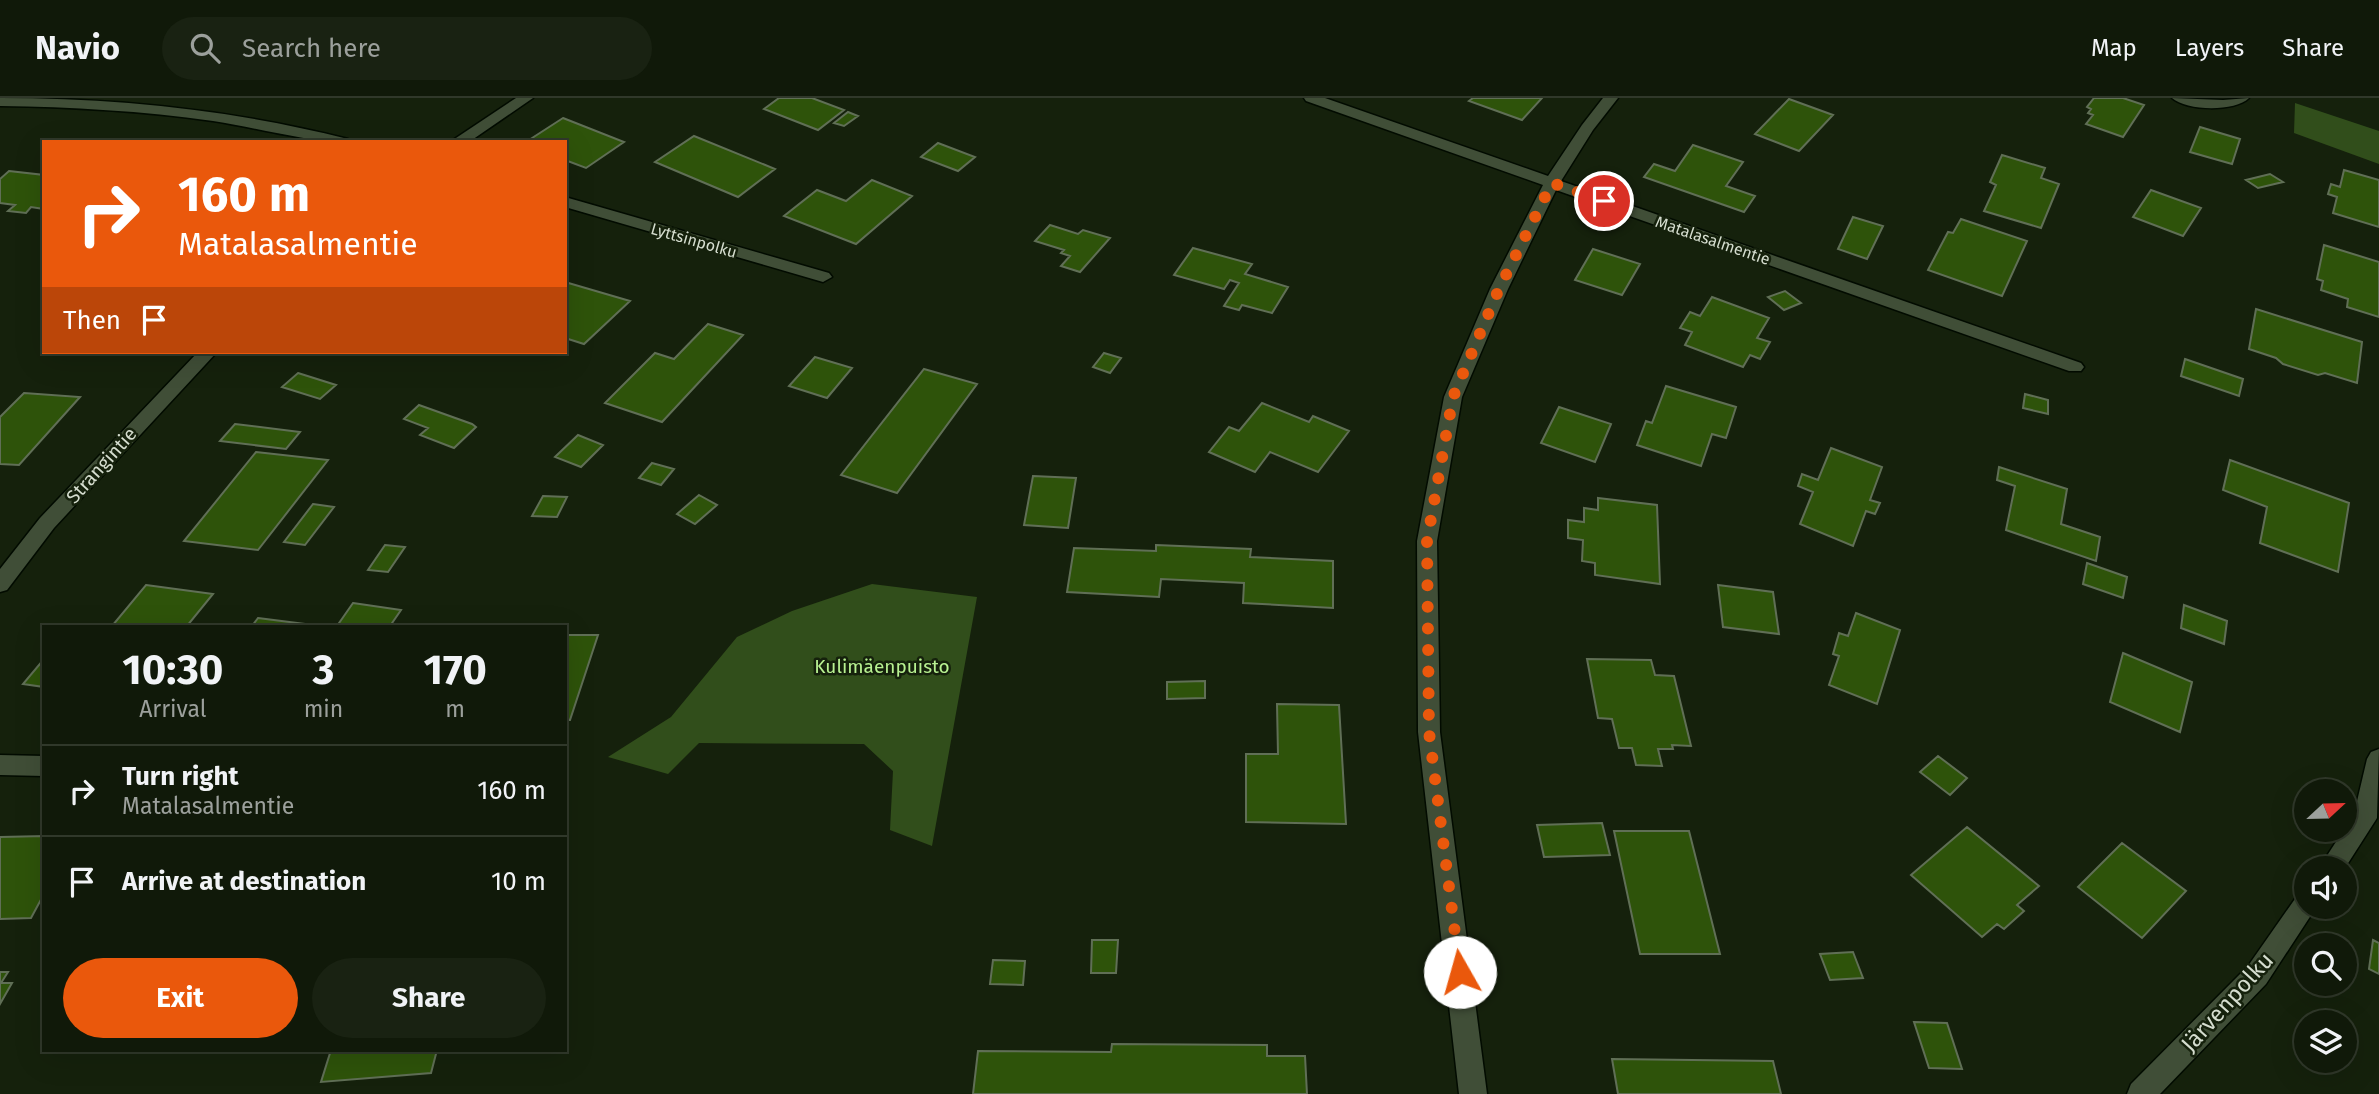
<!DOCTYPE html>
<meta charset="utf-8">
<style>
:root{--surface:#101909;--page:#192212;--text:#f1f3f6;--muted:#9ca09c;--line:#30382a;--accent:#ea580c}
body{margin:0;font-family:"Fira Sans",sans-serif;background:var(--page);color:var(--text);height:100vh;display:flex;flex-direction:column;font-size:26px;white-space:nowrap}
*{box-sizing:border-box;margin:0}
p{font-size:23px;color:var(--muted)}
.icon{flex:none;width:38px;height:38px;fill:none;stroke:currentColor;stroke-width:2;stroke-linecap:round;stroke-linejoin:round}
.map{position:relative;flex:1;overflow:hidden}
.details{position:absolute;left:42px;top:527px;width:525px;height:427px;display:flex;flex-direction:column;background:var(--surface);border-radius:0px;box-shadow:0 7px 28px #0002,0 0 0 2px var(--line)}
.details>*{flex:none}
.banner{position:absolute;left:42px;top:42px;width:525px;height:214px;border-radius:0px;box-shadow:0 7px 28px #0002,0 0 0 2px var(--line);background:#ea580c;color:#fff;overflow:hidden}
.needle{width:46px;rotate:68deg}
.buttons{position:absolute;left:2294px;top:681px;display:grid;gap:14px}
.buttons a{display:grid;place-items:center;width:63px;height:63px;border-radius:50%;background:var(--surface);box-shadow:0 7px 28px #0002,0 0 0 2px var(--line);font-size:35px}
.pin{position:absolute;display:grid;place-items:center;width:60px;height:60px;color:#fff;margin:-30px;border:4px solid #fff;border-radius:50%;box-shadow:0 2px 7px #0007}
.me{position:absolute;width:77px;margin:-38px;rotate:353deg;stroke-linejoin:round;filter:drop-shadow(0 0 5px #0008)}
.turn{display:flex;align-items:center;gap:24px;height:147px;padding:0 21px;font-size:32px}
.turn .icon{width:91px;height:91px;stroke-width:2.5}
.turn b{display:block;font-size:49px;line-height:60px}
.then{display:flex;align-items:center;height:66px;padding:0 21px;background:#0003;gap:14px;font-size:26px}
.eta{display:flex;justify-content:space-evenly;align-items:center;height:119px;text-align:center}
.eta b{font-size:42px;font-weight:700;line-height:49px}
.action{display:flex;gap:14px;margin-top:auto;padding:14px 21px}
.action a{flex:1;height:80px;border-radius:42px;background:var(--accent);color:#fff;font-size:28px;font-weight:700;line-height:80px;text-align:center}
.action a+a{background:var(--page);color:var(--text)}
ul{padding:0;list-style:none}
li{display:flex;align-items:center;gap:21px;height:91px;padding:0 21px;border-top:2px solid var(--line)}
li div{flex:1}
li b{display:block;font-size:26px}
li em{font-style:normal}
header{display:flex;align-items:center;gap:42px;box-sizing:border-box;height:98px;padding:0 35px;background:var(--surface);border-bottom:2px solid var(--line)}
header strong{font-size:33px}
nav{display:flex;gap:38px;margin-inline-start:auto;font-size:24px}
.search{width:490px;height:63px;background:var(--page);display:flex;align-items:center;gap:18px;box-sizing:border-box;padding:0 24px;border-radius:38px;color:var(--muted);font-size:26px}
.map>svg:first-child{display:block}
.green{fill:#314e1b}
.building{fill:#2e530a;stroke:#606f56;stroke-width:2}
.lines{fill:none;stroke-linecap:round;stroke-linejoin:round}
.minor-casing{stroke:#020b00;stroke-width:3}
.minor{fill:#404e37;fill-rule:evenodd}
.route{stroke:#ea580c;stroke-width:12;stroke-dasharray:0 21.6}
.labels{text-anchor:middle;stroke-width:5;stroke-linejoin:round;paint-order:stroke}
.far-street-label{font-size:16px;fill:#d5ddcf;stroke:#15210c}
.street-label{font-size:19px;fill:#d5ddcf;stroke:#15210c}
.park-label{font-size:19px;fill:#b8f191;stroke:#15210c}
.near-street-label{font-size:23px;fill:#d5ddcf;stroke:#15210c}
</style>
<header>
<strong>Navio</strong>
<div class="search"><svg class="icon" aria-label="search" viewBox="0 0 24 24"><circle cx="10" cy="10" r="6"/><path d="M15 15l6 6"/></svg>Search here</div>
<nav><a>Map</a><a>Layers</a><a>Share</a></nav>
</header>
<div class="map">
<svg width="2379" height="996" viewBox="0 0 2379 996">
<rect width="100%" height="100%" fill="#15210c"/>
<path class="green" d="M 2295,5 L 2379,33 L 2379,66 L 2294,35 Z
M 872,486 L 977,499 L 932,748 L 890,732 L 893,673 L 864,646 L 699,645 L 668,676 L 608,659 L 671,619 L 737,539 L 792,513 Z"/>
<path class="building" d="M 779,0 L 812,0 L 844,12 L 818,32 L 764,11 Z
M 1473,0 L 1542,0 L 1522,22 L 1469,3 Z
M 2094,0 L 2123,0 L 2144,7 L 2123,39 L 2086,26 L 2093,17 L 2088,15 L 2091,11 L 2087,9 Z
M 1789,1 L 1833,17 L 1799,53 L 1755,36 Z
M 848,14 L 858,18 L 844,28 L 834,25 Z
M 563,20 L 624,44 L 586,70 L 565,62 L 565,44 L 526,44 Z
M 2200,29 L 2240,41 L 2232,66 L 2190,54 Z
M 694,38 L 775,71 L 738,99 L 655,64 Z
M 938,45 L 975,59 L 958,73 L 921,59 Z
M 1693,47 L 1743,64 L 1726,88 L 1755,98 L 1744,114 L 1644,79 L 1654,66 L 1675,73 Z
M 2002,57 L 2045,70 L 2041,80 L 2059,86 L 2041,130 L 1984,113 L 1996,87 L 1990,84 Z
M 2344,72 L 2379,82 L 2379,129 L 2333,115 L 2337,99 L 2328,96 L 2331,86 L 2340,89 Z
M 9,73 L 44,77 L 44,111 L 31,109 L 26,115 L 8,113 L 15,107 L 0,105 L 0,81 Z
M 2270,76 L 2283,84 L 2258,90 L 2246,82 Z
M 872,82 L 912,98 L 856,146 L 784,118 L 817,92 L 846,103 Z
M 2151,92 L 2201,110 L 2183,138 L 2133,119 Z
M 1853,119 L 1883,128 L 1867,161 L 1838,151 Z
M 1961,121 L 2027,143 L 2002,198 L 1928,172 L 1948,134 L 1953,135 Z
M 1050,127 L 1078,136 L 1083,132 L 1110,140 L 1080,174 L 1061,168 L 1070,158 L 1061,155 L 1064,152 L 1035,143 Z
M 2324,147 L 2379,164 L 2379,219 L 2347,209 L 2348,201 L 2321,192 L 2323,183 L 2317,181 Z
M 1193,150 L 1252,166 L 1245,176 L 1288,189 L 1272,215 L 1242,207 L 1239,212 L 1224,208 L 1239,185 L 1230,182 L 1224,191 L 1174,177 Z
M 1593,151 L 1640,166 L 1622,197 L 1575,182 Z
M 565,184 L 630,203 L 584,246 L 565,240 Z
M 1785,193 L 1801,205 L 1784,212 L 1768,199 Z
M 1712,199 L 1769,220 L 1757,240 L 1770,244 L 1760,261 L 1750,257 L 1743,269 L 1685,247 L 1692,234 L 1680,230 L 1690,214 L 1700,218 Z
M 2256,211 L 2362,244 L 2357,285 L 2325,275 L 2318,277 L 2283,266 L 2276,260 L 2249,251 Z
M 708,226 L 743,237 L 662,324 L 605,305 L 655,255 L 674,261 Z
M 1104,255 L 1121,260 L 1110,275 L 1093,269 Z
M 815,259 L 852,270 L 827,300 L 789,288 Z
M 2185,261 L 2243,281 L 2239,298 L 2181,278 Z
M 924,271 L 977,286 L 897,395 L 841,377 Z
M 298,275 L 336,287 L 320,301 L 282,289 Z
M 1666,288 L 1736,309 L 1726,340 L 1712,336 L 1701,368 L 1637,347 L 1646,323 L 1652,325 Z
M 24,295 L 80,299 L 19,367 L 0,366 L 0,319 Z
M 2025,296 L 2048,302 L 2048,316 L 2023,310 Z
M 1262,305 L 1309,324 L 1313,318 L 1349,333 L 1318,374 L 1270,354 L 1255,374 L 1209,354 L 1229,329 L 1239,333 Z
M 419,307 L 472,326 L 476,329 L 454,350 L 420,337 L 428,330 L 404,321 Z
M 1559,309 L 1611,326 L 1595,364 L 1541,345 Z
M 235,326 L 300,334 L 286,351 L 220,343 Z
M 578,337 L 603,347 L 581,369 L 555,359 Z
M 1831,350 L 1882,369 L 1870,402 L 1880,405 L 1875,416 L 1866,413 L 1853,448 L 1800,426 L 1813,394 L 1798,388 L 1802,376 L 1818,382 Z
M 256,354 L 328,362 L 258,452 L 184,443 Z
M 2230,362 L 2349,405 L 2338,474 L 2260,445 L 2267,409 L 2223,392 Z
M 652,365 L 674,371 L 661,387 L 639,380 Z
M 1999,369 L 2067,391 L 2061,426 L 2100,439 L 2096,463 L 2006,432 L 2015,388 L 1997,382 Z
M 1033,378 L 1076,380 L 1068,430 L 1024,427 Z
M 699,397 L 717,407 L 695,426 L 677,416 Z
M 543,398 L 567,399 L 557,419 L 532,418 Z
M 1598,400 L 1657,407 L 1660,486 L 1595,477 L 1595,465 L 1582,463 L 1583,442 L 1568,440 L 1568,422 L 1584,424 L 1584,410 L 1598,412 Z
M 313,406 L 334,409 L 305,447 L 284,444 Z
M 385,447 L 405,449 L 388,474 L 368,472 Z
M 1156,447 L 1251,451 L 1250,459 L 1333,463 L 1333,510 L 1243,505 L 1244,485 L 1161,481 L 1159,499 L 1067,494 L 1074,450 L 1156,453 Z
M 2087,465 L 2127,479 L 2123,500 L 2083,486 Z
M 146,487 L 213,496 L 187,528 L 112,528 Z
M 1718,487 L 1773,494 L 1779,536 L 1723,529 Z
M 353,505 L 401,512 L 390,528 L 337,528 Z
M 2184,507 L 2227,523 L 2224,546 L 2181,530 Z
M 1856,515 L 1900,532 L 1877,606 L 1829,587 L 1839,558 L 1833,556 L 1839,535 L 1848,538 Z
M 258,520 L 321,528 L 252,528 Z
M 565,537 L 598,537 L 570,622 L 565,622 Z
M 2123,555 L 2192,584 L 2180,634 L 2110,604 Z
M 44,561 L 44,589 L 23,586 Z
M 1587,561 L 1651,562 L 1655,577 L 1674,578 L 1691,648 L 1672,647 L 1673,651 L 1658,651 L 1662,668 L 1636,667 L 1632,650 L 1619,650 L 1612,621 L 1598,620 Z
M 1205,583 L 1205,600 L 1167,601 L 1167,584 Z
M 1277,606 L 1339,607 L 1346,726 L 1246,724 L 1246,656 L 1278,656 Z
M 1938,658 L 1967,680 L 1950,697 L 1920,674 Z
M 1602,725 L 1610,757 L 1544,759 L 1537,727 Z
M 1967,729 L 2039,788 L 2017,807 L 2024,813 L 2004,831 L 1997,826 L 1982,839 L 1911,777 Z
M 1614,733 L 1689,733 L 1720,856 L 1640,856 Z
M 44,738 L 44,796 L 31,820 L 0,821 L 0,739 Z
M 2122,745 L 2186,793 L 2142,840 L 2078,789 Z
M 1092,842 L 1118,842 L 1116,875 L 1091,875 Z
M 2373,842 L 2379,845 L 2379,876 L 2369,871 Z
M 1853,854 L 1863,880 L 1830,882 L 1820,856 Z
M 993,862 L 1025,863 L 1023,887 L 990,886 Z
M 0,874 L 8,874 L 1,885 L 12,885 L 0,906 Z
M 1914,924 L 1947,925 L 1962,971 L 1929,970 Z
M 1112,946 L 1267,947 L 1267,958 L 1305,958 L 1307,996 L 973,996 L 978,953 L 1111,954 Z
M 331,952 L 437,952 L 431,975 L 321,984 Z
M 1612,961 L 1773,963 L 1781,996 L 1618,996 Z"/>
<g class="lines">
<defs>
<path id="minor" d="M 0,0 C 118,0 234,12 348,41 L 351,44 C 304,44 259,30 213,23 C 142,13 72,9 0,8 Z
M 516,0 L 533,0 L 469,44 L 450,44 Z
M 1304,0 L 1325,0 L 1548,78 L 1582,27 L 1603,0 L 1618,0 L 1593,32 L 1561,83 L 2081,265 L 2084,269 L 2081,273 L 2069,273 L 1556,92 L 1508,191 L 1462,299 L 1437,443 L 1440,634 L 1487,996 L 1459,996 L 1418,634 L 1417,443 L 1444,299 L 1490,191 L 1543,87 L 1306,3 Z
M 2172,0 L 2223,2 L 2249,0 C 2235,14 2186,13 2172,0 Z
M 565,99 L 829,175 L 832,179 L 823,184 L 565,109 Z
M 198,254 L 217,254 L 54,430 L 7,492 L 0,494 L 0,471 L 40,420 Z
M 2379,651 L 2377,720 L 2345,770 L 2319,770 L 2354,716 L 2367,661 L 2371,654 Z
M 0,657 L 44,658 L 44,678 L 0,677 Z
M 2306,794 L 2306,808 L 2317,808 L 2266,886 L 2160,996 L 2127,996 L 2131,986 L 2248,868 L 2297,798 Z"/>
</defs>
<use href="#minor" class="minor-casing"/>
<use href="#minor" class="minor"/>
</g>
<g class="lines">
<path class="route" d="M 1460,874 L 1429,634 L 1427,443 L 1453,299 L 1499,191 L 1552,85 L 1604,103"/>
</g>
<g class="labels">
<g class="far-street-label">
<text transform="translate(694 142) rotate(16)" y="6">Lyttsinpolku</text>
<text transform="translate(1713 142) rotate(19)" y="6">Matalasalmentie</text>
</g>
<g class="street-label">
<text transform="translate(101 367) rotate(-48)" y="7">Strangintie</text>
</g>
<g class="park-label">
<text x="882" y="575">Kulimäenpuisto</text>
</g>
<g class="near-street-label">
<text transform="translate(2227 904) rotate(-48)" y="8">Järvenpolku</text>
</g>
</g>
</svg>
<div class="buttons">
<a><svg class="needle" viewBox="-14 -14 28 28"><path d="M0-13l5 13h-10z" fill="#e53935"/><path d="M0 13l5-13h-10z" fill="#9ca09c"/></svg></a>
<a><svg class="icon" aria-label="sound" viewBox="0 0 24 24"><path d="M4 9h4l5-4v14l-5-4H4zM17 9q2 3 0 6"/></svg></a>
<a><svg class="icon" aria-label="search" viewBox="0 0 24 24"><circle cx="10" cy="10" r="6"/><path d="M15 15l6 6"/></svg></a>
<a><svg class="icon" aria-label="layers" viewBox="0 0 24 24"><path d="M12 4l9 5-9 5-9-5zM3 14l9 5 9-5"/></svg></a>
</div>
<div class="pin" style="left:1604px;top:103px;background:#d93025"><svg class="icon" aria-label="arrive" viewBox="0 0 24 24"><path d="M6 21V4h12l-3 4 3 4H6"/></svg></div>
<svg class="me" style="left:1460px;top:874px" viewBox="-20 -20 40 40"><circle r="19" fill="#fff"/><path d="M0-13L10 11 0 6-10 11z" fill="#ea580c"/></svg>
<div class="banner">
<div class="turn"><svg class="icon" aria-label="right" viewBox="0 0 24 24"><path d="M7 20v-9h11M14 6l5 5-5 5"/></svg><div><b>160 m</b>Matalasalmentie</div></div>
<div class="then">Then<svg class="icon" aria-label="arrive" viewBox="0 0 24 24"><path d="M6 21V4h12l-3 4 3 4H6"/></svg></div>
</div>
<section class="details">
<div class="eta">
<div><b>10:30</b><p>Arrival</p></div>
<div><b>3</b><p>min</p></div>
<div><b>170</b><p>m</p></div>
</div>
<ul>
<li><svg class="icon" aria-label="right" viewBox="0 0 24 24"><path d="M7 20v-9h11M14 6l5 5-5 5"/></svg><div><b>Turn right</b><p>Matalasalmentie</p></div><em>160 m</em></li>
<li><svg class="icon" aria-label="arrive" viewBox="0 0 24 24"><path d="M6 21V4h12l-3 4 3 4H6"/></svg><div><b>Arrive at destination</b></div><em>10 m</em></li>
</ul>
<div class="action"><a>Exit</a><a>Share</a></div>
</section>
</div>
